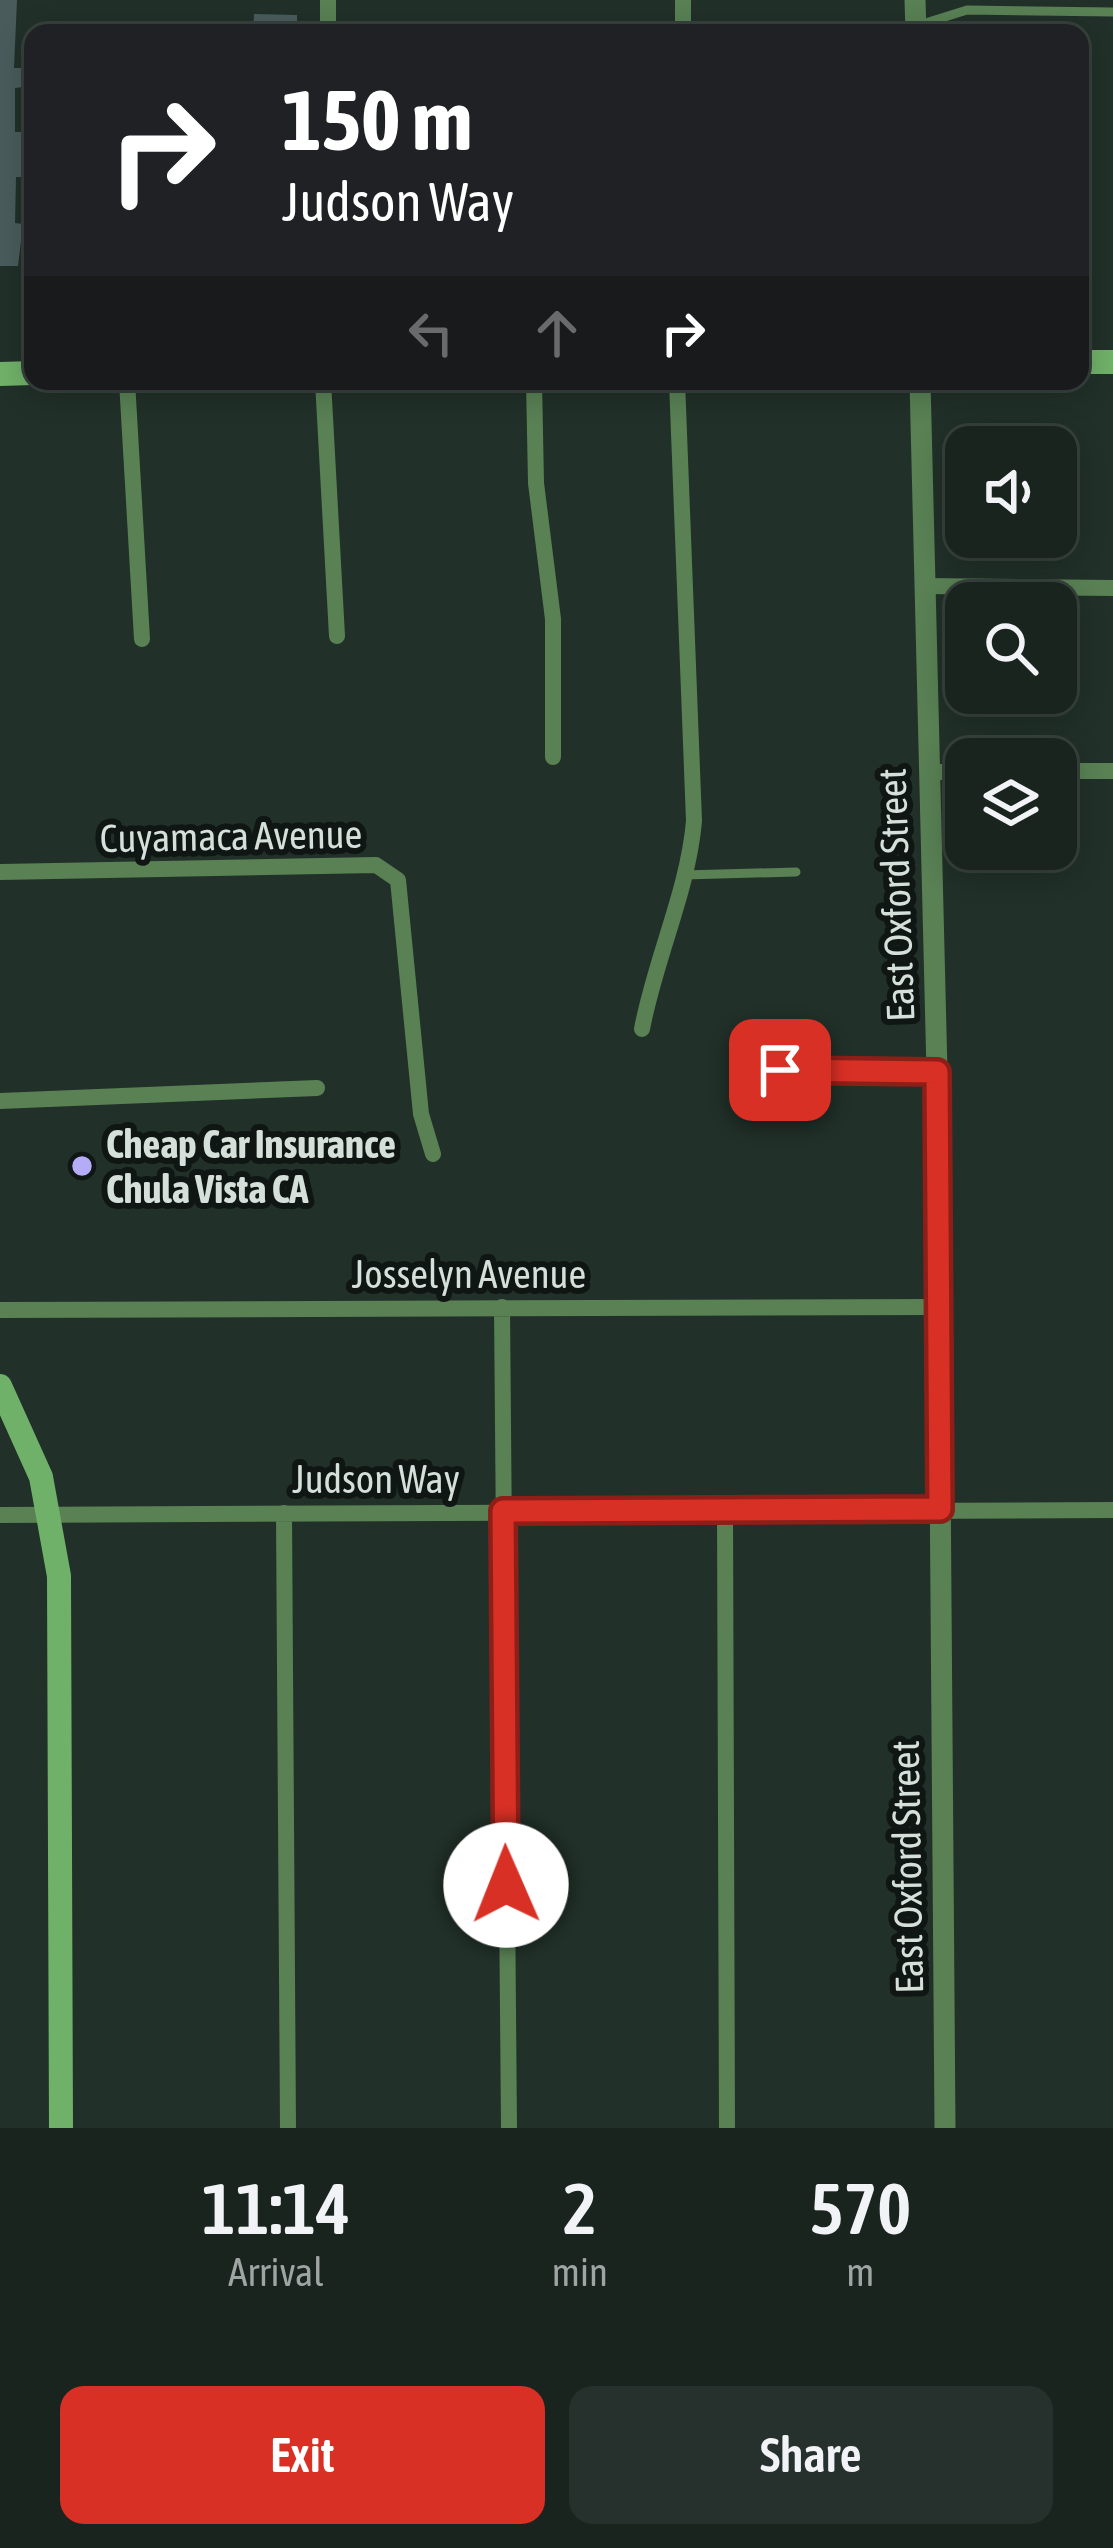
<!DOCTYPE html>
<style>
:root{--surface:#19241f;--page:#26302c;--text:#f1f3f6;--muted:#9fa4a4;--line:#37413d;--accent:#d93025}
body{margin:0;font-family:"Asap Condensed",sans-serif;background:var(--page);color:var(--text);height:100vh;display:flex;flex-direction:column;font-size:45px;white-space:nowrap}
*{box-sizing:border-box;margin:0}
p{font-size:39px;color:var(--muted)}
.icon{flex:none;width:66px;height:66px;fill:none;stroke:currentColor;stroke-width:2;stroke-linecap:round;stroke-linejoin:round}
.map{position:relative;height:2128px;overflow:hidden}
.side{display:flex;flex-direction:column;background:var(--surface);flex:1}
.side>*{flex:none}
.guide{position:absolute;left:24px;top:24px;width:1065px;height:366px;border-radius:24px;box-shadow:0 6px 30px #0003,0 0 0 3px var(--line);background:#202124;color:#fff;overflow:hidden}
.buttons{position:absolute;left:945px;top:426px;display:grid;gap:24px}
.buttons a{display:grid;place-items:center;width:132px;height:132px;border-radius:24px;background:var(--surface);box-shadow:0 6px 30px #0003,0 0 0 3px var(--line);font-size:60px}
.pin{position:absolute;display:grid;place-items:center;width:102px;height:102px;color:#fff;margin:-51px;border-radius:24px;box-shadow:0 6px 18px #0006}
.me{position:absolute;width:132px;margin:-66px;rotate:359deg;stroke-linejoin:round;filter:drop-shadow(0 0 9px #0008)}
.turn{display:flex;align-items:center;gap:42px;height:252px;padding:0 60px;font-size:54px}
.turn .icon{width:156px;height:156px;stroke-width:2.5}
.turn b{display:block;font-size:84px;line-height:102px}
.lanes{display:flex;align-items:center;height:114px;padding:0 60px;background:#0003;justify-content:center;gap:60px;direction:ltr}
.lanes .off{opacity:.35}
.eta{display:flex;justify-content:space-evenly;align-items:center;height:204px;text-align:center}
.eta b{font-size:72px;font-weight:600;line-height:84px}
.button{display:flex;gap:24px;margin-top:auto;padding:24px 60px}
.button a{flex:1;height:138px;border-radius:24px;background:var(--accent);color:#fff;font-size:48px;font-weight:600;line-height:138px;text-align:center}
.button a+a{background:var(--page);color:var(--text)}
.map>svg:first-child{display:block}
.building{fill:#495c5b}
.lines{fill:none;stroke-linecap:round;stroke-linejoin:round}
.service{stroke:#598154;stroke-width:9}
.minor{stroke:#598154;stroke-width:16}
.tertiary{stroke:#598154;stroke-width:21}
.secondary{stroke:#70b169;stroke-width:24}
.route-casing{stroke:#8d1f18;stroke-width:30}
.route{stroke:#d93025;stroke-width:21}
.poi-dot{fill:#b5acf8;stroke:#0f1613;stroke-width:4.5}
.labels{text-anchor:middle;stroke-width:12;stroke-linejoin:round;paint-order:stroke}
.street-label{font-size:39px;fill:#d6e0db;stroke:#0f1613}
.poi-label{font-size:39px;font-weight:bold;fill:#d6e0db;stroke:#0f1613;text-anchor:start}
</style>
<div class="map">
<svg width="1113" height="2128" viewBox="0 0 1113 2128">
<rect width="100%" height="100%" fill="#213029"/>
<path class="building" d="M 0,0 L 17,0 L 14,68 L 23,68 L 23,87 L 15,88 L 15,132 L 26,132 L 27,159 L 26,177 L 16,177 L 15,223 L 23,224 L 18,266 L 0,266 Z
M 254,14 L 297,15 L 297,33 L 253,33 Z"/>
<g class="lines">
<path class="service" d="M 916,26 L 967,10 L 1113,12
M 684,875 L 796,872"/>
<path class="minor" d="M 328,0 L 328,33
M 683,0 L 683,33
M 127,381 L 142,639
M 323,381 L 337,636
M 534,381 L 536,483 L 553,619 L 553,757
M 924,586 L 1113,588
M 1056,771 L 1113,771
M 929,772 L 966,772
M 0,872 L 376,865 L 398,880 L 421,1114 L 433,1154
M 642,1029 C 655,959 688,891 694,821 L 677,381
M 745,1069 L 937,1072
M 0,1101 L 317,1088
M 502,1307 L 509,2128
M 0,1310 L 937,1307
M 725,1509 L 727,2128
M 284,1513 L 288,2128
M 0,1515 L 1113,1510"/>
<path class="tertiary" d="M 915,0 L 916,33
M 920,381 L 937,1072 L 945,2128"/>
<path class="secondary" d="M 1080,362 L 1113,362
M 0,374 L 33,373
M 0,1386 L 41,1477 L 59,1576 L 61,2128"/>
</g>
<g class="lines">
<defs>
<path id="route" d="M 506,1885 L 503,1511 L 940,1509 L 937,1072 L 780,1070"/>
</defs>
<use href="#route" class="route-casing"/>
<use href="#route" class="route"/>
</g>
<circle class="poi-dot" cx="82" cy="1166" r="12"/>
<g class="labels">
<g class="street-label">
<text transform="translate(231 836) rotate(-1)" y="14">Cuyamaca Avenue</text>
<text transform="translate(896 895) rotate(-92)" y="14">East Oxford Street</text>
<text x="469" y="1288">Josselyn Avenue</text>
<text x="376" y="1493">Judson Way</text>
<text transform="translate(907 1867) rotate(-91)" y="14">East Oxford Street</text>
</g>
<g class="poi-label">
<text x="106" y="1158">Cheap Car Insurance<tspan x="106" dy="45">Chula Vista CA</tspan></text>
</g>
</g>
</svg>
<div class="buttons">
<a><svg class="icon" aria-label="sound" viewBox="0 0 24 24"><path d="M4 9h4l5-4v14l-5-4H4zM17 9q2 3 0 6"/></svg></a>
<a><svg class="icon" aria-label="search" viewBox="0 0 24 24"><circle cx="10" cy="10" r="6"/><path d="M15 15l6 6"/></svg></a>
<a><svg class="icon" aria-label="layers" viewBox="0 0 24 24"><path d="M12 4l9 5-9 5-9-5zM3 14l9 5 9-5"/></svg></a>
</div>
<div class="pin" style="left:780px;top:1070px;background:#d93025"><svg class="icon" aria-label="arrive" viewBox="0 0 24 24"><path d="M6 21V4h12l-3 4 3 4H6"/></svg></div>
<svg class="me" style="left:506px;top:1885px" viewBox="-20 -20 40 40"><circle r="19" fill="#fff"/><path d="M0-13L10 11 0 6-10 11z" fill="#d93025"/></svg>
<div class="guide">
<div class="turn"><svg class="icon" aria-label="right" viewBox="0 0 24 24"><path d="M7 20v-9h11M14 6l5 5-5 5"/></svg><div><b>150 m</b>Judson Way</div></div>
<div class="lanes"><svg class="icon off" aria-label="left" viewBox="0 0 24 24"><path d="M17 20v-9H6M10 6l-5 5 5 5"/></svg><svg class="icon off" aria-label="ahead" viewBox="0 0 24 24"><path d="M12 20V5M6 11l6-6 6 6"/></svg><svg class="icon" aria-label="right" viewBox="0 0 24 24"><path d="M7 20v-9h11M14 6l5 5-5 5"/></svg></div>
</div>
</div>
<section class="side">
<div class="eta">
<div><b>11:14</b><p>Arrival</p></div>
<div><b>2</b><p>min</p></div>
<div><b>570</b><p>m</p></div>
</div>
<div class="button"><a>Exit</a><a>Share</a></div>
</section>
